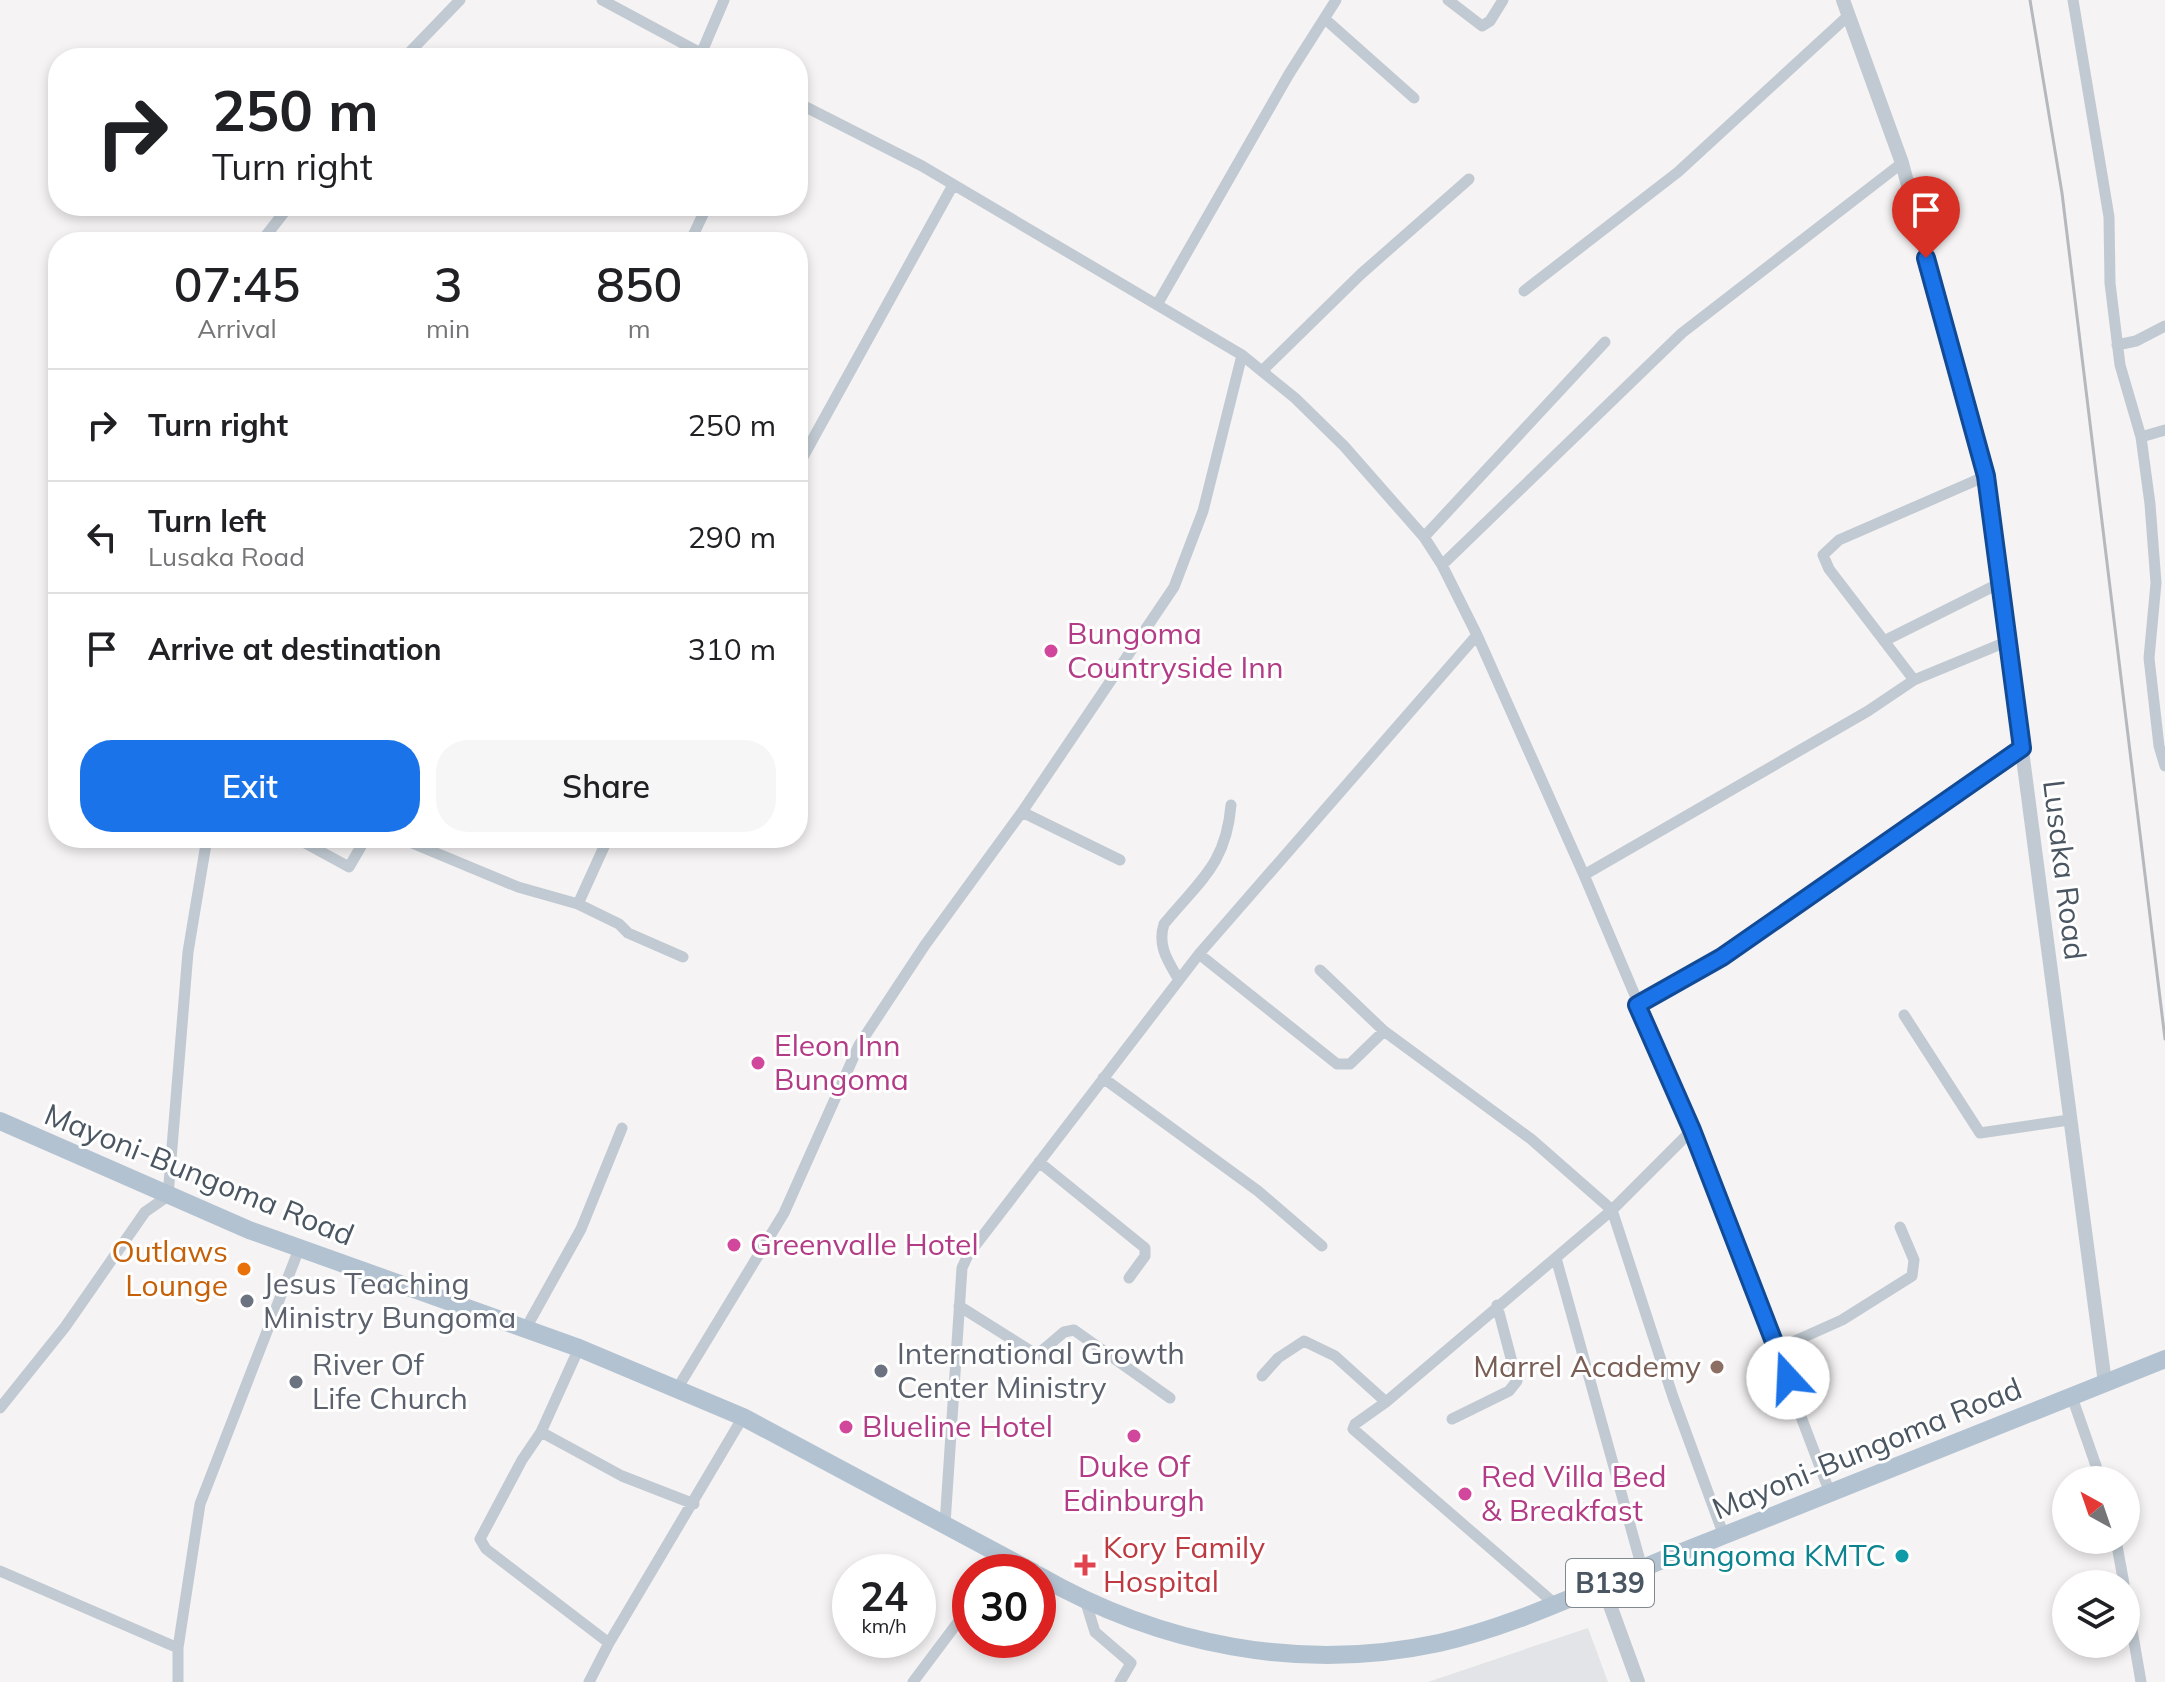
<!DOCTYPE html>
<style>
:root{--surface:#fff;--page:#f6f6f6;--text:#202124;--muted:#757577;--line:#e0e0e0;--accent:#1a73e8}
body{margin:0;font-family:Mulish,sans-serif;background:var(--page);color:var(--text);height:100vh;display:flex;flex-direction:column;font-size:30px;white-space:nowrap}
*{box-sizing:border-box;margin:0}
p{font-size:26px;color:var(--muted)}
.icon{flex:none;width:44px;height:44px;fill:none;stroke:currentColor;stroke-width:2;stroke-linecap:round;stroke-linejoin:round}
.map{position:relative;flex:1;overflow:hidden}
.side{position:absolute;left:48px;top:232px;width:760px;height:616px;display:flex;flex-direction:column;background:var(--surface);border-radius:32px;box-shadow:0 4px 12px #0003}
.side>*{flex:none}
.guide{position:absolute;left:48px;top:48px;width:760px;height:168px;border-radius:32px;box-shadow:0 4px 12px #0003;background:#fff;color:var(--text);overflow:hidden}
.needle{width:52px;rotate:320deg}
.controls{position:absolute;left:2052px;top:1466px;display:grid;gap:16px}
.controls a{display:grid;place-items:center;width:88px;height:88px;border-radius:50%;background:var(--surface);box-shadow:0 4px 12px #0003;font-size:40px}
.speed{position:absolute;left:832px;top:1554px;display:flex;gap:16px;font-size:40px;font-weight:700;text-align:center}
.speed>*{display:grid;place-content:center;width:104px;height:104px;border-radius:50%;background:var(--surface);box-shadow:0 4px 12px #0003;line-height:1}
.speed small{font-size:20px;font-weight:400}
.speed .limit{border:12px solid #d22;background:#fff;color:#111}
.pin{position:absolute;display:grid;place-items:center;width:68px;height:68px;color:#fff;margin:-82px -34px;border-radius:50% 50% 50% 0;rotate:-45deg;box-shadow:0 0 8px #0007}
.pin .icon{rotate:45deg}
.me{position:absolute;width:88px;margin:-44px;rotate:340deg;stroke-linejoin:round;filter:drop-shadow(0 0 6px #0008)}
.turn{display:flex;align-items:center;gap:28px;height:168px;padding:0 32px;font-size:36px}
.turn .icon{width:104px;height:104px;stroke-width:2.5}
.turn b{display:block;font-size:56px;line-height:68px}
.eta{display:flex;justify-content:space-evenly;align-items:center;height:136px;text-align:center}
.eta b{font-size:48px;font-weight:600;line-height:56px}
.primary-button{display:flex;gap:16px;margin-top:auto;padding:16px 32px}
.primary-button a{flex:1;height:92px;border-radius:32px;background:var(--accent);color:#fff;font-size:32px;font-weight:600;line-height:92px;text-align:center}
.primary-button a+a{background:var(--page);color:var(--text)}
ul{padding:0;list-style:none}
li{display:flex;align-items:center;gap:24px;height:112px;padding:0 32px;border-top:2px solid var(--line)}
li div{flex:1}
li b{display:block;font-size:30px}
li em{font-style:normal}
.map>svg:first-child{display:block}
.airport{fill:#e2e4e7}
.lines{fill:none;stroke-linecap:round;stroke-linejoin:round}
.minor{stroke:#c1cad2;stroke-width:11}
.tertiary{stroke:#c1cad2;stroke-width:14}
.primary{stroke:#b3c2d1;stroke-width:18}
.rail{stroke:#b5b8bd;stroke-width:3}
.route-casing{stroke:#114b97;stroke-width:20}
.route{stroke:#1a73e8;stroke-width:14}
.hotel-dot{fill:#d1479c;stroke:#fff;stroke-width:3}
.food-dot{fill:#e8710a;stroke:#fff;stroke-width:3}
.worship-dot{fill:#6b7280;stroke:#fff;stroke-width:3}
.education-dot{fill:#8d6e63;stroke:#fff;stroke-width:3}
.culture-dot{fill:#0f9aa8;stroke:#fff;stroke-width:3}
.health-dot{fill:#e0444e;stroke:#fff;stroke-width:3}
.labels{text-anchor:middle;stroke-width:6;stroke-linejoin:round;paint-order:stroke}
.shield{fill:#fff;stroke:#808990;stroke-width:2}
.shield-label{font-size:28px;font-weight:bold;fill:#4a5661}
.hotel-label{font-size:30px;fill:#b23c85;stroke:#fff;text-anchor:start}
.street-label{font-size:30px;fill:#4a5661;stroke:#fff}
.food-label{font-size:30px;fill:#c56008;stroke:#fff;text-anchor:end}
.worship-label{font-size:30px;fill:#5b616d;stroke:#fff;text-anchor:start}
.education-label{font-size:30px;fill:#785e54;stroke:#fff;text-anchor:end}
.health-label{font-size:30px;fill:#be3a42;stroke:#fff;text-anchor:start}
.culture-label{font-size:30px;fill:#0d838f;stroke:#fff;text-anchor:end}
</style>
<div class="map">
<svg width="2165" height="1682" viewBox="0 0 2165 1682">
<rect width="100%" height="100%" fill="#f5f3f3"/>
<path class="airport" d="M 1588,1628 L 1608,1682 L 1428,1682 Z"/>
<g class="lines">
<path class="minor" d="M 602,0 L 710,58
M 1448,0 L 1482,26 L 1490,21 L 1503,0
M 2073,0 L 2109,217 L 2110,283 L 2120,365 L 2141,437 L 2150,504 L 2156,583 L 2149,658 L 2159,746 L 2165,766
M 1325,19 L 1414,98
M 701,54 L 724,0
M 404,58 L 460,0
M 798,103 L 922,166 L 1242,355 L 1295,398 L 1344,446 L 1424,537 L 1442,565 L 1477,635 L 1584,875 L 1692,1130 L 1830,1493
M 261,242 L 289,206
M 690,242 L 707,206
M 1524,291 L 1678,172 L 1849,15
M 1158,303 L 1289,74 L 1336,0
M 2117,345 L 2136,341 L 2165,326
M 1262,371 L 1361,274 L 1469,179
M 2141,437 L 2165,430
M 798,466 L 953,185
M 1424,537 L 1605,342
M 1442,565 L 1682,333 L 1902,163
M 1884,641 L 2000,583
M 1914,680 L 1829,569 L 1823,555 L 1839,540 L 1986,476
M 1022,812 L 1120,860
M 296,838 L 349,867 L 366,838
M 400,838 L 518,887 L 578,904 L 619,924 L 628,933 L 683,957
M 1584,875 L 1868,711 L 1914,680 L 2006,642
M 578,904 L 608,838
M 1199,954 L 1337,1064 L 1350,1064 L 1384,1031
M 1320,970 L 1384,1031 L 1531,1139 L 1612,1210 L 1673,1397 L 1724,1536
M 1179,980 C 1168,961 1157,946 1164,924 C 1199,881 1226,865 1231,805
M 1637,1005 L 1722,957 L 2022,748
M 1904,1015 L 1980,1133 L 2069,1120
M 1103,1078 L 1258,1191 L 1322,1246
M 1039,1162 L 1145,1248 L 1145,1256 L 1129,1278
M 1556,1258 L 1642,1568
M 959,1306 L 1037,1355 L 1064,1332 L 1074,1330 L 1170,1398
M 526,1328 L 581,1229 L 622,1128
M 579,1348 L 541,1432 L 522,1460 L 480,1539 L 486,1549 L 609,1643 L 589,1682
M 1777,1349 L 1842,1320 L 1912,1276 L 1914,1260 L 1900,1227
M 1262,1376 L 1278,1358 L 1304,1341 L 1335,1356 L 1386,1402
M 677,1389 L 784,1213 L 859,1045 L 925,945 L 1022,812 L 1174,587 L 1203,511 L 1242,355
M 2072,1397 L 2101,1480
M 0,1408 L 65,1327 L 145,1212 L 168,1196 L 188,952 L 207,838
M 1452,1419 L 1509,1391 L 1517,1381 L 1497,1305
M 541,1432 L 622,1476 L 694,1504
M 945,1524 L 962,1268 L 968,1255 L 1199,954 L 1477,635
M 2116,1540 L 2124,1584
M 0,1571 L 178,1648
M 993,1572 L 1004,1555
M 2126,1595 L 2141,1682
M 1086,1603 L 1095,1632 L 1131,1663 L 1120,1682
M 1555,1604 L 1353,1429 L 1355,1424 L 1386,1402 L 1612,1210 L 1692,1130
M 609,1643 L 743,1417
M 178,1682 L 178,1648 L 200,1504 L 299,1249
M 913,1682 L 970,1606"/>
<path class="tertiary" d="M 1843,0 L 1902,163 L 1986,476 L 2105,1383
M 1603,1586 L 1638,1682"/>
<path class="primary" d="M 0,1121 L 249,1230 L 579,1348 L 743,1417 L 1033,1572
M 1038,1575 C 1160,1645 1300,1673 1439,1643 C 1510,1627 1576,1595 1643,1568 C 1680,1552 1718,1538 1755,1523 C 1892,1468 2029,1414 2165,1359"/>
<path class="rail" d="M 2030,0 L 2062,193 L 2165,1039"/>
</g>
<g class="lines">
<defs>
<path id="route" d="M 1788,1378 L 1692,1130 L 1637,1005 L 1722,957 L 2022,748 L 1986,476 L 1926,258"/>
</defs>
<use href="#route" class="route-casing"/>
<use href="#route" class="route"/>
</g>
<g class="hotel-dot">
<circle cx="1051" cy="651" r="8"/>
<circle cx="758" cy="1063" r="8"/>
<circle cx="734" cy="1245" r="8"/>
<circle cx="846" cy="1427" r="8"/>
<circle cx="1134" cy="1436" r="8"/>
<circle cx="1465" cy="1494" r="8"/>
</g>
<circle class="food-dot" cx="244" cy="1269" r="8"/>
<g class="worship-dot">
<circle cx="247" cy="1301" r="8"/>
<circle cx="881" cy="1371" r="8"/>
<circle cx="296" cy="1382" r="8"/>
</g>
<circle class="education-dot" cx="1717" cy="1367" r="8"/>
<circle class="culture-dot" cx="1902" cy="1556" r="8"/>
<path class="health-dot" d="M1081 1553h8v8h8v8h-8v8h-8v-8h-8v-8h8z"/>
<g class="labels">
<rect class="shield" x="1566" y="1559" width="88" height="48" rx="6"/>
<g class="shield-label">
<text x="1610" y="1593">B139</text>
</g>
<g class="hotel-label">
<text x="1067" y="644">Bungoma<tspan x="1067" dy="34">Countryside Inn</tspan></text>
<text x="774" y="1056">Eleon Inn<tspan x="774" dy="34">Bungoma</tspan></text>
<text x="750" y="1255">Greenvalle Hotel</text>
<text x="862" y="1437">Blueline Hotel</text>
<text x="1134" y="1477" text-anchor="middle">Duke Of<tspan x="1134" dy="34">Edinburgh</tspan></text>
<text x="1481" y="1487">Red Villa Bed<tspan x="1481" dy="34">&amp; Breakfast</tspan></text>
</g>
<g class="street-label">
<text transform="translate(2064 870) rotate(83)" y="10">Lusaka Road</text>
<text transform="translate(199 1175) rotate(22)" y="10">Mayoni-Bungoma Road</text>
<text transform="translate(1867 1449) rotate(-22)" y="10">Mayoni-Bungoma Road</text>
</g>
<g class="food-label">
<text x="228" y="1262">Outlaws<tspan x="228" dy="34">Lounge</tspan></text>
</g>
<g class="worship-label">
<text x="263" y="1294">Jesus Teaching<tspan x="263" dy="34">Ministry Bungoma</tspan></text>
<text x="897" y="1364">International Growth<tspan x="897" dy="34">Center Ministry</tspan></text>
<text x="312" y="1375">River Of<tspan x="312" dy="34">Life Church</tspan></text>
</g>
<g class="education-label">
<text x="1701" y="1377">Marrel Academy</text>
</g>
<g class="health-label">
<text x="1103" y="1558">Kory Family<tspan x="1103" dy="34">Hospital</tspan></text>
</g>
<g class="culture-label">
<text x="1886" y="1566">Bungoma KMTC</text>
</g>
</g>
</svg>
<div class="controls">
<a><svg class="needle" viewBox="-14 -14 28 28"><path d="M0-13l5 13h-10z" fill="#e53935"/><path d="M0 13l5-13h-10z" fill="#757577"/></svg></a>
<a><svg class="icon" aria-label="layers" viewBox="0 0 24 24"><path d="M12 4l9 5-9 5-9-5zM3 14l9 5 9-5"/></svg></a>
</div>
<div class="speed"><div>24<small>km/h</small></div><div class="limit">30</div></div>
<div class="pin" style="left:1926px;top:258px;background:#d93025"><svg class="icon" aria-label="arrive" viewBox="0 0 24 24"><path d="M6 21V4h12l-3 4 3 4H6"/></svg></div>
<svg class="me" style="left:1788px;top:1378px" viewBox="-20 -20 40 40"><circle r="19" fill="#fff"/><path d="M0-13L10 11 0 6-10 11z" fill="#1a73e8"/></svg>
<div class="guide">
<div class="turn"><svg class="icon" aria-label="right" viewBox="0 0 24 24"><path d="M7 20v-9h11M14 6l5 5-5 5"/></svg><div><b>250 m</b>Turn right</div></div>
</div>
<section class="side">
<div class="eta">
<div><b>07:45</b><p>Arrival</p></div>
<div><b>3</b><p>min</p></div>
<div><b>850</b><p>m</p></div>
</div>
<ul>
<li><svg class="icon" aria-label="right" viewBox="0 0 24 24"><path d="M7 20v-9h11M14 6l5 5-5 5"/></svg><div><b>Turn right</b></div><em>250 m</em></li>
<li><svg class="icon" aria-label="left" viewBox="0 0 24 24"><path d="M17 20v-9H6M10 6l-5 5 5 5"/></svg><div><b>Turn left</b><p>Lusaka Road</p></div><em>290 m</em></li>
<li><svg class="icon" aria-label="arrive" viewBox="0 0 24 24"><path d="M6 21V4h12l-3 4 3 4H6"/></svg><div><b>Arrive at destination</b></div><em>310 m</em></li>
</ul>
<div class="primary-button"><a>Exit</a><a>Share</a></div>
</section>
</div>
